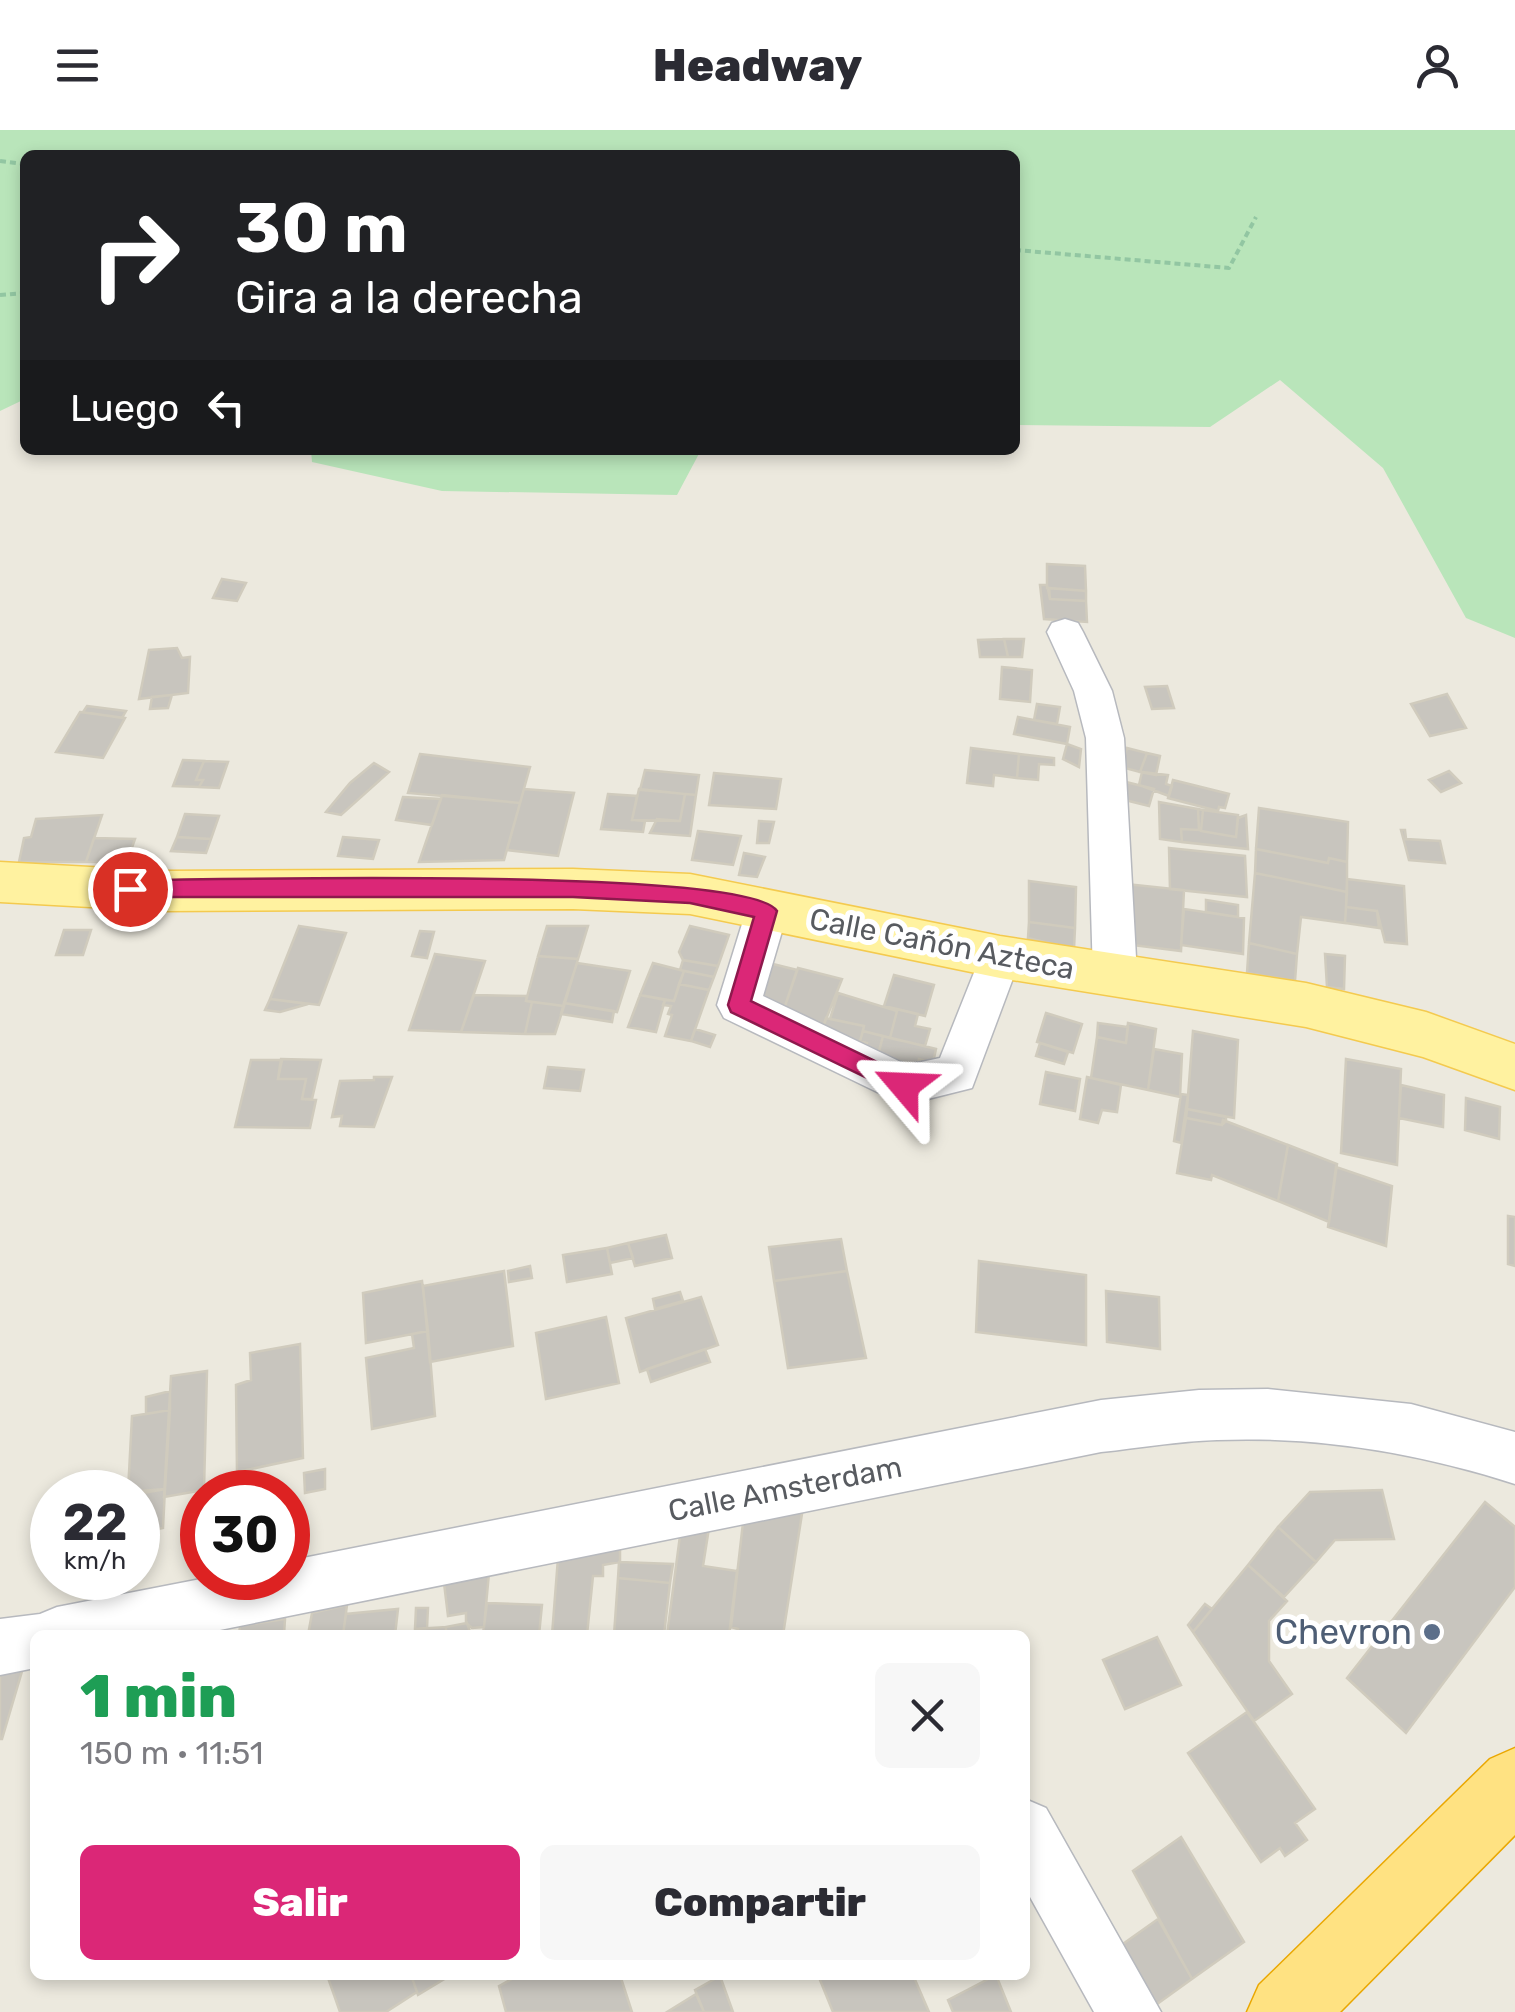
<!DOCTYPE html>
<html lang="es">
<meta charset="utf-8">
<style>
:root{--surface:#fff;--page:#f7f7f7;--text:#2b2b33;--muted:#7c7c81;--accent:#db2777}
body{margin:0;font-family:Rubik,sans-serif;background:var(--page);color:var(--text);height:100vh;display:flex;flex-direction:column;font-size:38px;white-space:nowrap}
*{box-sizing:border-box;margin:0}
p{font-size:32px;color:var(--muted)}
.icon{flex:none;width:55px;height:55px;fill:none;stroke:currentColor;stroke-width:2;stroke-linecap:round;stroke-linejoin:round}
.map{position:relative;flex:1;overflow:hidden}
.drawer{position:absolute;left:30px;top:1500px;width:1000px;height:350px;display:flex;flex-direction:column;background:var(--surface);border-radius:15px;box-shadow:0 5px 15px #0003}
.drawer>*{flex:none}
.hud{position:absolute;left:20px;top:20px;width:1000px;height:305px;border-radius:15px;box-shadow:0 5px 15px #0003;background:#202124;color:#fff;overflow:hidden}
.speed{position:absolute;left:30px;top:1340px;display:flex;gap:20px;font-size:50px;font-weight:700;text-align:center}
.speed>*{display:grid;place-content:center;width:130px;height:130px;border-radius:50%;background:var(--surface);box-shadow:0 5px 15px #0003;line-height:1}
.speed small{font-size:25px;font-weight:400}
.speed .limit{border:15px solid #d22;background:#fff;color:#111}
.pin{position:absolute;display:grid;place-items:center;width:85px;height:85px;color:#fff;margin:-42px;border:5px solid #fff;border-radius:50%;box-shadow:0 2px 10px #0007}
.me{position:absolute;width:110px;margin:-55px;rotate:296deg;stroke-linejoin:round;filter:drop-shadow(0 0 8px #0008)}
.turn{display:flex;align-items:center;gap:35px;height:210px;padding:0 50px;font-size:45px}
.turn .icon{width:130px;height:130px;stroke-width:2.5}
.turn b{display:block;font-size:70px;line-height:85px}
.then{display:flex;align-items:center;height:95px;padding:0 50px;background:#0003;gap:20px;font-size:38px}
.round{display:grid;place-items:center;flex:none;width:105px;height:105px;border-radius:15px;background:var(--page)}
.summary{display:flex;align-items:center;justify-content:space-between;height:170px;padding:0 50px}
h1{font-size:60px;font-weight:800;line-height:75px;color:#1e9e55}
.button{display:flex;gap:20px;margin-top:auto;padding:20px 50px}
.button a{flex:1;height:115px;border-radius:15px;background:var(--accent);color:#fff;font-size:40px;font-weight:800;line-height:115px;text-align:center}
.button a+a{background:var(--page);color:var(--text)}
header{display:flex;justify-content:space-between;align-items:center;height:130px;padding:0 50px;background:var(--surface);font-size:45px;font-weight:800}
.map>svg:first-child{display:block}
.green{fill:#b9e5ba}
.building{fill:#c8c5be;stroke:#d0cbbd;stroke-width:2.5}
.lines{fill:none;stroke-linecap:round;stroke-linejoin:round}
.minor-casing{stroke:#b7b9be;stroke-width:3}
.major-casing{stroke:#f4ca4f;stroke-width:3}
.highway-casing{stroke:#eaa700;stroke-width:3}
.path{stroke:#92c6a2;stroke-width:4;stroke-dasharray:6 4;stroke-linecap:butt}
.minor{fill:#fff;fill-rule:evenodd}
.major{fill:#fff2a0;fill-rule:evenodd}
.highway{fill:#ffe282;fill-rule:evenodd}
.route{fill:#db2777;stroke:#8e194d;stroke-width:2.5}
.service-dot{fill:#5c6f8a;stroke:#fff;stroke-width:4}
.labels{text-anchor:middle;stroke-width:10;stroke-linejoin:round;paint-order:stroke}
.street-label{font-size:30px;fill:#585b60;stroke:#fff}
.near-service-label{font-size:35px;fill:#4e5e75;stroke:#fff;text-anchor:end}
</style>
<header><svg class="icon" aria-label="menu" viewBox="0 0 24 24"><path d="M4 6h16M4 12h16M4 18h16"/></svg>Headway<svg class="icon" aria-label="person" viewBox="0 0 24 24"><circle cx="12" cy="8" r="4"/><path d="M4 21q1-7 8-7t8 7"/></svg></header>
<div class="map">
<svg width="1515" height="1882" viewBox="0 0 1515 1882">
<rect width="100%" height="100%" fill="#ece9de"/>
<path class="green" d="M 0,0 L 1515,0 L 1515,508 L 1466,488 L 1383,338 L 1280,250 L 1210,297 L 1015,295 L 1015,25 L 25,25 L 25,269 L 0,281 Z
M 311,320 L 701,320 L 677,365 L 442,361 L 312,332 Z"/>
<path class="building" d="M 1047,434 L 1085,436 L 1086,461 L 1047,458 Z
M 222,449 L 246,453 L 237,471 L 213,468 Z
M 1040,455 L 1047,455 L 1050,469 L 1086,471 L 1087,492 L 1044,489 Z
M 1049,458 L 1086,461 L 1086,471 L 1050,469 Z
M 1004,509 L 1008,527 L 980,527 L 978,510 Z
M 1004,509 L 1024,509 L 1022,527 L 1008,527 Z
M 177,518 L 182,528 L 190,527 L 188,563 L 139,569 L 149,520 Z
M 1002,537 L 1032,540 L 1030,572 L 1000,569 Z
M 1167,556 L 1174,578 L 1152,579 L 1145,557 Z
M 1447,564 L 1466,598 L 1430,606 L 1411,574 Z
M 172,565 L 168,578 L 150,579 L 152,567 Z
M 1037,574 L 1060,577 L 1057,594 L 1034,590 Z
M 87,576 L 126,581 L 122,588 L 83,582 Z
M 80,582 L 125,588 L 103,628 L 56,622 Z
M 1018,587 L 1070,597 L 1067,614 L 1014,604 Z
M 1067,614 L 1081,619 L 1079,637 L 1063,629 Z
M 971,618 L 1019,624 L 1017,648 L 994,645 L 993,656 L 967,653 Z
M 1127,618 L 1147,623 L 1140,642 L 1121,637 Z
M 1147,623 L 1160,626 L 1156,645 L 1140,642 Z
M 420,624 L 530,637 L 520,673 L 408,663 Z
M 1019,624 L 1054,628 L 1054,635 L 1039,634 L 1038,650 L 1017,648 Z
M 183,630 L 204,631 L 196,650 L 203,650 L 199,657 L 173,656 Z
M 204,631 L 228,632 L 219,658 L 199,657 L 203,650 L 196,650 Z
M 374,633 L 389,642 L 341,685 L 326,682 L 350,653 Z
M 645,640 L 699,645 L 696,665 L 640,660 Z
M 1449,641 L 1461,653 L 1441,662 L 1429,650 Z
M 1142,642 L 1168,645 L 1166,654 L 1172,656 L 1169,666 L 1139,655 Z
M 714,643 L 781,649 L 776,679 L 709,675 Z
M 1118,650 L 1154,659 L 1149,676 L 1113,667 Z
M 1173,650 L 1229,664 L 1225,678 L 1219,677 L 1218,681 L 1168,668 Z
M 524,659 L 574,663 L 558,726 L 507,720 Z
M 639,659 L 685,664 L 680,691 L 632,690 Z
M 608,664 L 637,666 L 632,690 L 645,691 L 643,702 L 601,699 Z
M 685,664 L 696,665 L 690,706 L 650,703 L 657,689 L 680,691 Z
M 442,665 L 520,673 L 504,730 L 419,732 Z
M 403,667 L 441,669 L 432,695 L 396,690 Z
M 1159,672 L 1198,679 L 1199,700 L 1181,699 L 1182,712 L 1160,709 Z
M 1259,678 L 1348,692 L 1347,732 L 1329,728 L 1328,733 L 1256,719 Z
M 1198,679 L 1203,680 L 1201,701 L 1236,707 L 1238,688 L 1246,685 L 1248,719 L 1182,712 L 1181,699 L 1199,700 Z
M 1203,680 L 1238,685 L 1236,707 L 1201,701 Z
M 185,684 L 219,686 L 211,709 L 177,707 Z
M 102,685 L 86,732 L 19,732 L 24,708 L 31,707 L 36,689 Z
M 759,691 L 774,692 L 769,713 L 757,713 Z
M 1401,700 L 1405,700 L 1406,709 L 1440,711 L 1445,733 L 1409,730 Z
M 698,701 L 741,706 L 733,735 L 692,730 Z
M 177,707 L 191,708 L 211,709 L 206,723 L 171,721 Z
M 343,707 L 379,710 L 373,729 L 338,726 Z
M 94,708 L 135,709 L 127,732 L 86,732 Z
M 1169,718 L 1245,726 L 1247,767 L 1170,759 Z
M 1256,719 L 1328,733 L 1329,728 L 1347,732 L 1347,762 L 1255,743 Z
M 744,723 L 765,727 L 757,747 L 739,745 Z
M 1255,743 L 1347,762 L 1345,793 L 1301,787 L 1297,824 L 1249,813 Z
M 1347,749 L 1404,756 L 1407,814 L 1385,812 L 1377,781 L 1346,777 Z
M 1029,751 L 1076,757 L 1075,798 L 1029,792 Z
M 1126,754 L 1184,760 L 1181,821 L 1124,814 Z
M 1206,770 L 1238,775 L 1238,787 L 1206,782 Z
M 1346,777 L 1377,781 L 1379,798 L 1345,793 Z
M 1184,779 L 1244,788 L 1243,824 L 1181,815 Z
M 1029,792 L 1075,798 L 1074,819 L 1028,808 Z
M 299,796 L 346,803 L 319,875 L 270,869 Z
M 547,796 L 588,796 L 578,829 L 538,826 Z
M 690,796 L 729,805 L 718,836 L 683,830 L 679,822 Z
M 64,800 L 91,800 L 83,825 L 56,825 Z
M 420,801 L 434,802 L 427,828 L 412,826 Z
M 1249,813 L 1297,824 L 1295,851 L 1247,843 Z
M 435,824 L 485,831 L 461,902 L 409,900 Z
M 1325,824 L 1345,826 L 1344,859 L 1327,857 Z
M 538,826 L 578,829 L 564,876 L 526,871 Z
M 753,829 L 797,840 L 780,891 L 735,879 Z
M 683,830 L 718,836 L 714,847 L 680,840 Z
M 577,833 L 630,841 L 617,882 L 564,873 Z
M 653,833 L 684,841 L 674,871 L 640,865 Z
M 798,838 L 842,849 L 821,902 L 780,891 Z
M 684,841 L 714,847 L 709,860 L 679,854 Z
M 894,845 L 934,855 L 925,886 L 884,876 Z
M 679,854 L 709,860 L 691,911 L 665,906 L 672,885 L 668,884 L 671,876 L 663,875 L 665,870 L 674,871 Z
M 838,863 L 897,881 L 890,908 L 863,901 L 864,896 L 830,889 Z
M 474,865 L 527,866 L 526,871 L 532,872 L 525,904 L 461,902 Z
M 640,865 L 665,870 L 656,902 L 628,897 Z
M 270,869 L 308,874 L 280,882 L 265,880 Z
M 532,872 L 564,876 L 555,904 L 525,904 Z
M 564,873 L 614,881 L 612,892 L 561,884 Z
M 884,876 L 918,884 L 915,896 L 930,899 L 925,916 L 890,908 L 897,881 Z
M 1046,883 L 1082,894 L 1073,923 L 1037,912 Z
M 826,888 L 864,896 L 855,931 L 815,922 Z
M 1098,893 L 1128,897 L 1126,913 L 1097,907 Z
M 1128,893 L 1156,899 L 1148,960 L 1091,948 L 1097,907 L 1126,913 Z
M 695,899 L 715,905 L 710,917 L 691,911 Z
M 863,901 L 883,906 L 878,926 L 865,920 L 867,913 L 860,911 Z
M 1193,901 L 1238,910 L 1234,988 L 1187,979 Z
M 883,906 L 936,919 L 933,933 L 919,929 L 916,942 L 876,932 Z
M 1040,913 L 1068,922 L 1064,934 L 1036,926 Z
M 1154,919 L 1182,924 L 1180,967 L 1148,960 Z
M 281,929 L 321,930 L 312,969 L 302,969 L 306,949 L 278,949 Z
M 1346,929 L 1401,939 L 1397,1035 L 1341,1023 Z
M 251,930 L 282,930 L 278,949 L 306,949 L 302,969 L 316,970 L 310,998 L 235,997 Z
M 548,937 L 584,940 L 580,961 L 544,958 Z
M 1046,942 L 1080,949 L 1075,981 L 1040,974 Z
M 374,947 L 392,947 L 374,997 L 340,996 L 342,986 L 332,987 L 340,951 L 374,950 Z
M 1087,947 L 1121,955 L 1117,982 L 1102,980 L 1098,993 L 1080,989 Z
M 1401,955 L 1444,965 L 1443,997 L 1399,988 Z
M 1181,964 L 1188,965 L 1181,1013 L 1174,1011 Z
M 1466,968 L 1500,977 L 1499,1009 L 1465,1000 Z
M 1187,979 L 1226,987 L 1226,991 L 1222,995 L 1186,988 Z
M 1186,988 L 1222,995 L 1223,990 L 1288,1015 L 1278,1071 L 1212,1045 L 1211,1050 L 1177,1043 Z
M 1288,1015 L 1337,1034 L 1329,1092 L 1278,1071 Z
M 1336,1037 L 1392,1056 L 1386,1116 L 1328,1097 Z
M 1508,1086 L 1515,1087 L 1515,1136 L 1508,1134 Z
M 666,1105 L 672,1128 L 635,1136 L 628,1113 Z
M 841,1109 L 847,1141 L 774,1151 L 769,1117 Z
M 628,1113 L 633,1128 L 610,1133 L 607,1118 Z
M 607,1118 L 612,1144 L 567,1152 L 563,1125 Z
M 979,1131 L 1086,1145 L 1086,1215 L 976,1202 Z
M 530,1136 L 532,1148 L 509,1152 L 508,1141 Z
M 504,1141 L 513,1216 L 430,1232 L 423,1156 Z
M 847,1141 L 866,1228 L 788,1238 L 774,1151 Z
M 422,1151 L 428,1201 L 366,1213 L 363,1163 Z
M 1106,1161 L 1159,1167 L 1160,1219 L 1107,1212 Z
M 680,1162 L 683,1171 L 655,1179 L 653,1169 Z
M 701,1167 L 718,1215 L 640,1242 L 626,1188 Z
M 606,1187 L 619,1253 L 546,1269 L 536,1203 Z
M 428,1201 L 435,1286 L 372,1299 L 366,1228 L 414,1218 L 412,1204 Z
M 300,1214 L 303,1328 L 237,1342 L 236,1255 L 251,1250 L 250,1223 Z
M 705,1219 L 710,1232 L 651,1252 L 647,1239 Z
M 207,1241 L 204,1360 L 164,1367 L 171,1246 Z
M 170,1261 L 170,1280 L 146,1284 L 146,1267 Z
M 170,1280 L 165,1359 L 128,1362 L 132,1286 Z
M 325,1339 L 325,1359 L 305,1363 L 304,1343 Z
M 165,1359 L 163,1398 L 138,1403 L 138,1364 Z
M 1382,1360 L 1394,1409 L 1335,1410 L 1316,1432 L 1278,1397 L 1310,1362 Z
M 804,1371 L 783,1505 L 737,1505 L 738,1499 L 731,1497 L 744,1384 Z
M 1485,1372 L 1515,1397 L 1515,1457 L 1406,1603 L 1347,1548 Z
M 1278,1397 L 1316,1432 L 1284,1467 L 1248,1435 Z
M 681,1398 L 709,1398 L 703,1436 L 737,1441 L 729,1505 L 667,1505 Z
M 620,1414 L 620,1432 L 603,1435 L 603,1446 L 593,1446 L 587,1505 L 552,1505 L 558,1428 Z
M 619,1432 L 673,1434 L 670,1453 L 618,1448 Z
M 1248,1435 L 1287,1471 L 1269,1491 L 1269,1531 L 1292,1564 L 1254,1591 L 1193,1502 Z
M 489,1443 L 484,1497 L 472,1498 L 466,1493 L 466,1483 L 448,1486 L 444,1453 Z
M 618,1448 L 670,1453 L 664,1505 L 614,1505 Z
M 487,1473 L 542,1475 L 539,1505 L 483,1504 Z
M 1205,1474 L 1212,1479 L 1193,1502 L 1188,1495 Z
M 347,1475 L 343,1505 L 308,1505 L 312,1483 Z
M 416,1478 L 428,1478 L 427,1498 L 415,1499 Z
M 398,1479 L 395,1505 L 343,1505 L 346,1484 Z
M 285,1489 L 284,1505 L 239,1505 L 240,1496 Z
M 467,1493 L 471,1505 L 446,1505 L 446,1497 Z
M 446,1497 L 446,1505 L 415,1505 L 415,1499 Z
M 1157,1507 L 1181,1555 L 1125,1579 L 1103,1530 Z
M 23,1538 L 2,1609 L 0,1609 L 0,1544 Z
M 1247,1582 L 1315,1679 L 1295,1693 L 1307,1710 L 1285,1726 L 1280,1718 L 1261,1732 L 1188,1623 Z
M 1181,1707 L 1244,1812 L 1192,1849 L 1133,1741 Z
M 1158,1789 L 1192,1849 L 1146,1882 L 1110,1882 L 1086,1840 Z
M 327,1845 L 411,1845 L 417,1862 L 386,1882 L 340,1882 Z
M 411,1845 L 451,1845 L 418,1865 Z
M 519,1845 L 620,1845 L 632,1882 L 506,1882 L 499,1856 Z
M 818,1845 L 913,1845 L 929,1882 L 833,1882 Z
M 996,1845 L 1011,1882 L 953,1882 L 948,1870 Z
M 720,1846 L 733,1882 L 704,1882 L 695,1860 Z
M 696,1864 L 704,1882 L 667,1882 Z"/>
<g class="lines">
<defs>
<path id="minor" d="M 1065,489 L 1078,493 L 1083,502 L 1112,561 L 1124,608 L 1137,846 L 1130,859 L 1115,864 L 1100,859 L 1093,846 L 1086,608 L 1074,561 L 1047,502 L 1052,493 Z
M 767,764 L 782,769 L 788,781 L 763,866 L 907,935 L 940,928 L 985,815 L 1000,810 L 1015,815 L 1021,827 L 972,958 L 904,975 L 724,888 L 717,875 L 746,781 L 752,769 Z
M 1268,1259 L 1411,1274 L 1515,1302 L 1515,1354 C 1419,1323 1318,1306 1217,1310 C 1178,1311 1140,1318 1101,1322 L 195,1505 L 35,1505 L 35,1538 L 0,1545 L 0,1489 L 40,1484 L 57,1477 L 206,1448 L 288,1448 L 288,1431 L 1101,1270 L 1199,1260 Z
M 1025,1669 L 1046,1678 L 1161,1882 L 1094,1882 L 1025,1758 Z"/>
<path id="major" d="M 0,732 L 162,741 L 573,739 L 690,744 L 1000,806 L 1306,853 L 1426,882 L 1515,914 L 1515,960 L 1423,927 L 1306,897 L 1000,848 L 690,784 L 573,779 L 162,781 L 0,772 Z"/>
<path id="highway" d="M 1515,1618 L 1515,1705 L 1340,1882 L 1247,1882 L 1259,1855 L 1490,1629 Z"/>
</defs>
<use href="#minor" class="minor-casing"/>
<use href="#major" class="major-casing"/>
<use href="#highway" class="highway-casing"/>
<path class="path" d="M 0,31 L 25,34
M 1015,120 L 1229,138 L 1256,87
M 0,165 L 25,163"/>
<use href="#minor" class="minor"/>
<use href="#major" class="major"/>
<use href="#highway" class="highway"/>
</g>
<path class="route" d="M 130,750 C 211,750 749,736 777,781 L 751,871 L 912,949 L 915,956 L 912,962 L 896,962 L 731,882 L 728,875 L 754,787 L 690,773 L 573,767 L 130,767 L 119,759 Z"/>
<circle class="service-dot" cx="1432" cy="1502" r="10"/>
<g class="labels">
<g class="street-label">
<text transform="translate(942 814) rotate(11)" y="10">Calle Cañón Azteca</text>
<text transform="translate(785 1359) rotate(-11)" y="10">Calle Amsterdam</text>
</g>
<g class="near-service-label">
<text x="1412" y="1514">Chevron</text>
</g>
</g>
</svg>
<div class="speed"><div>22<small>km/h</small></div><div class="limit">30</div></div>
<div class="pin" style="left:130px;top:759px;background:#d93025"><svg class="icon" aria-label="arrive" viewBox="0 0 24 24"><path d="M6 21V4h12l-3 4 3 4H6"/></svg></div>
<svg class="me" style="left:904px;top:956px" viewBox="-20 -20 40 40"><path d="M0-17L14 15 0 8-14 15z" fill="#db2777" stroke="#fff" stroke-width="4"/></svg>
<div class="hud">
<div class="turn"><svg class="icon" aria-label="right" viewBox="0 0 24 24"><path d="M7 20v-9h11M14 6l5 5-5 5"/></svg><div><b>30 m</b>Gira a la derecha</div></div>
<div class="then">Luego<svg class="icon" aria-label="left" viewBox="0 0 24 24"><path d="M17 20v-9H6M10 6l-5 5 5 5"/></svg></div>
</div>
<section class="drawer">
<div class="summary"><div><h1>1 min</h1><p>150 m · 11:51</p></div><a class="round"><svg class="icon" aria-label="close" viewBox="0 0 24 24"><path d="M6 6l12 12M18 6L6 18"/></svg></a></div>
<div class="button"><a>Salir</a><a>Compartir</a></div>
</section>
</div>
